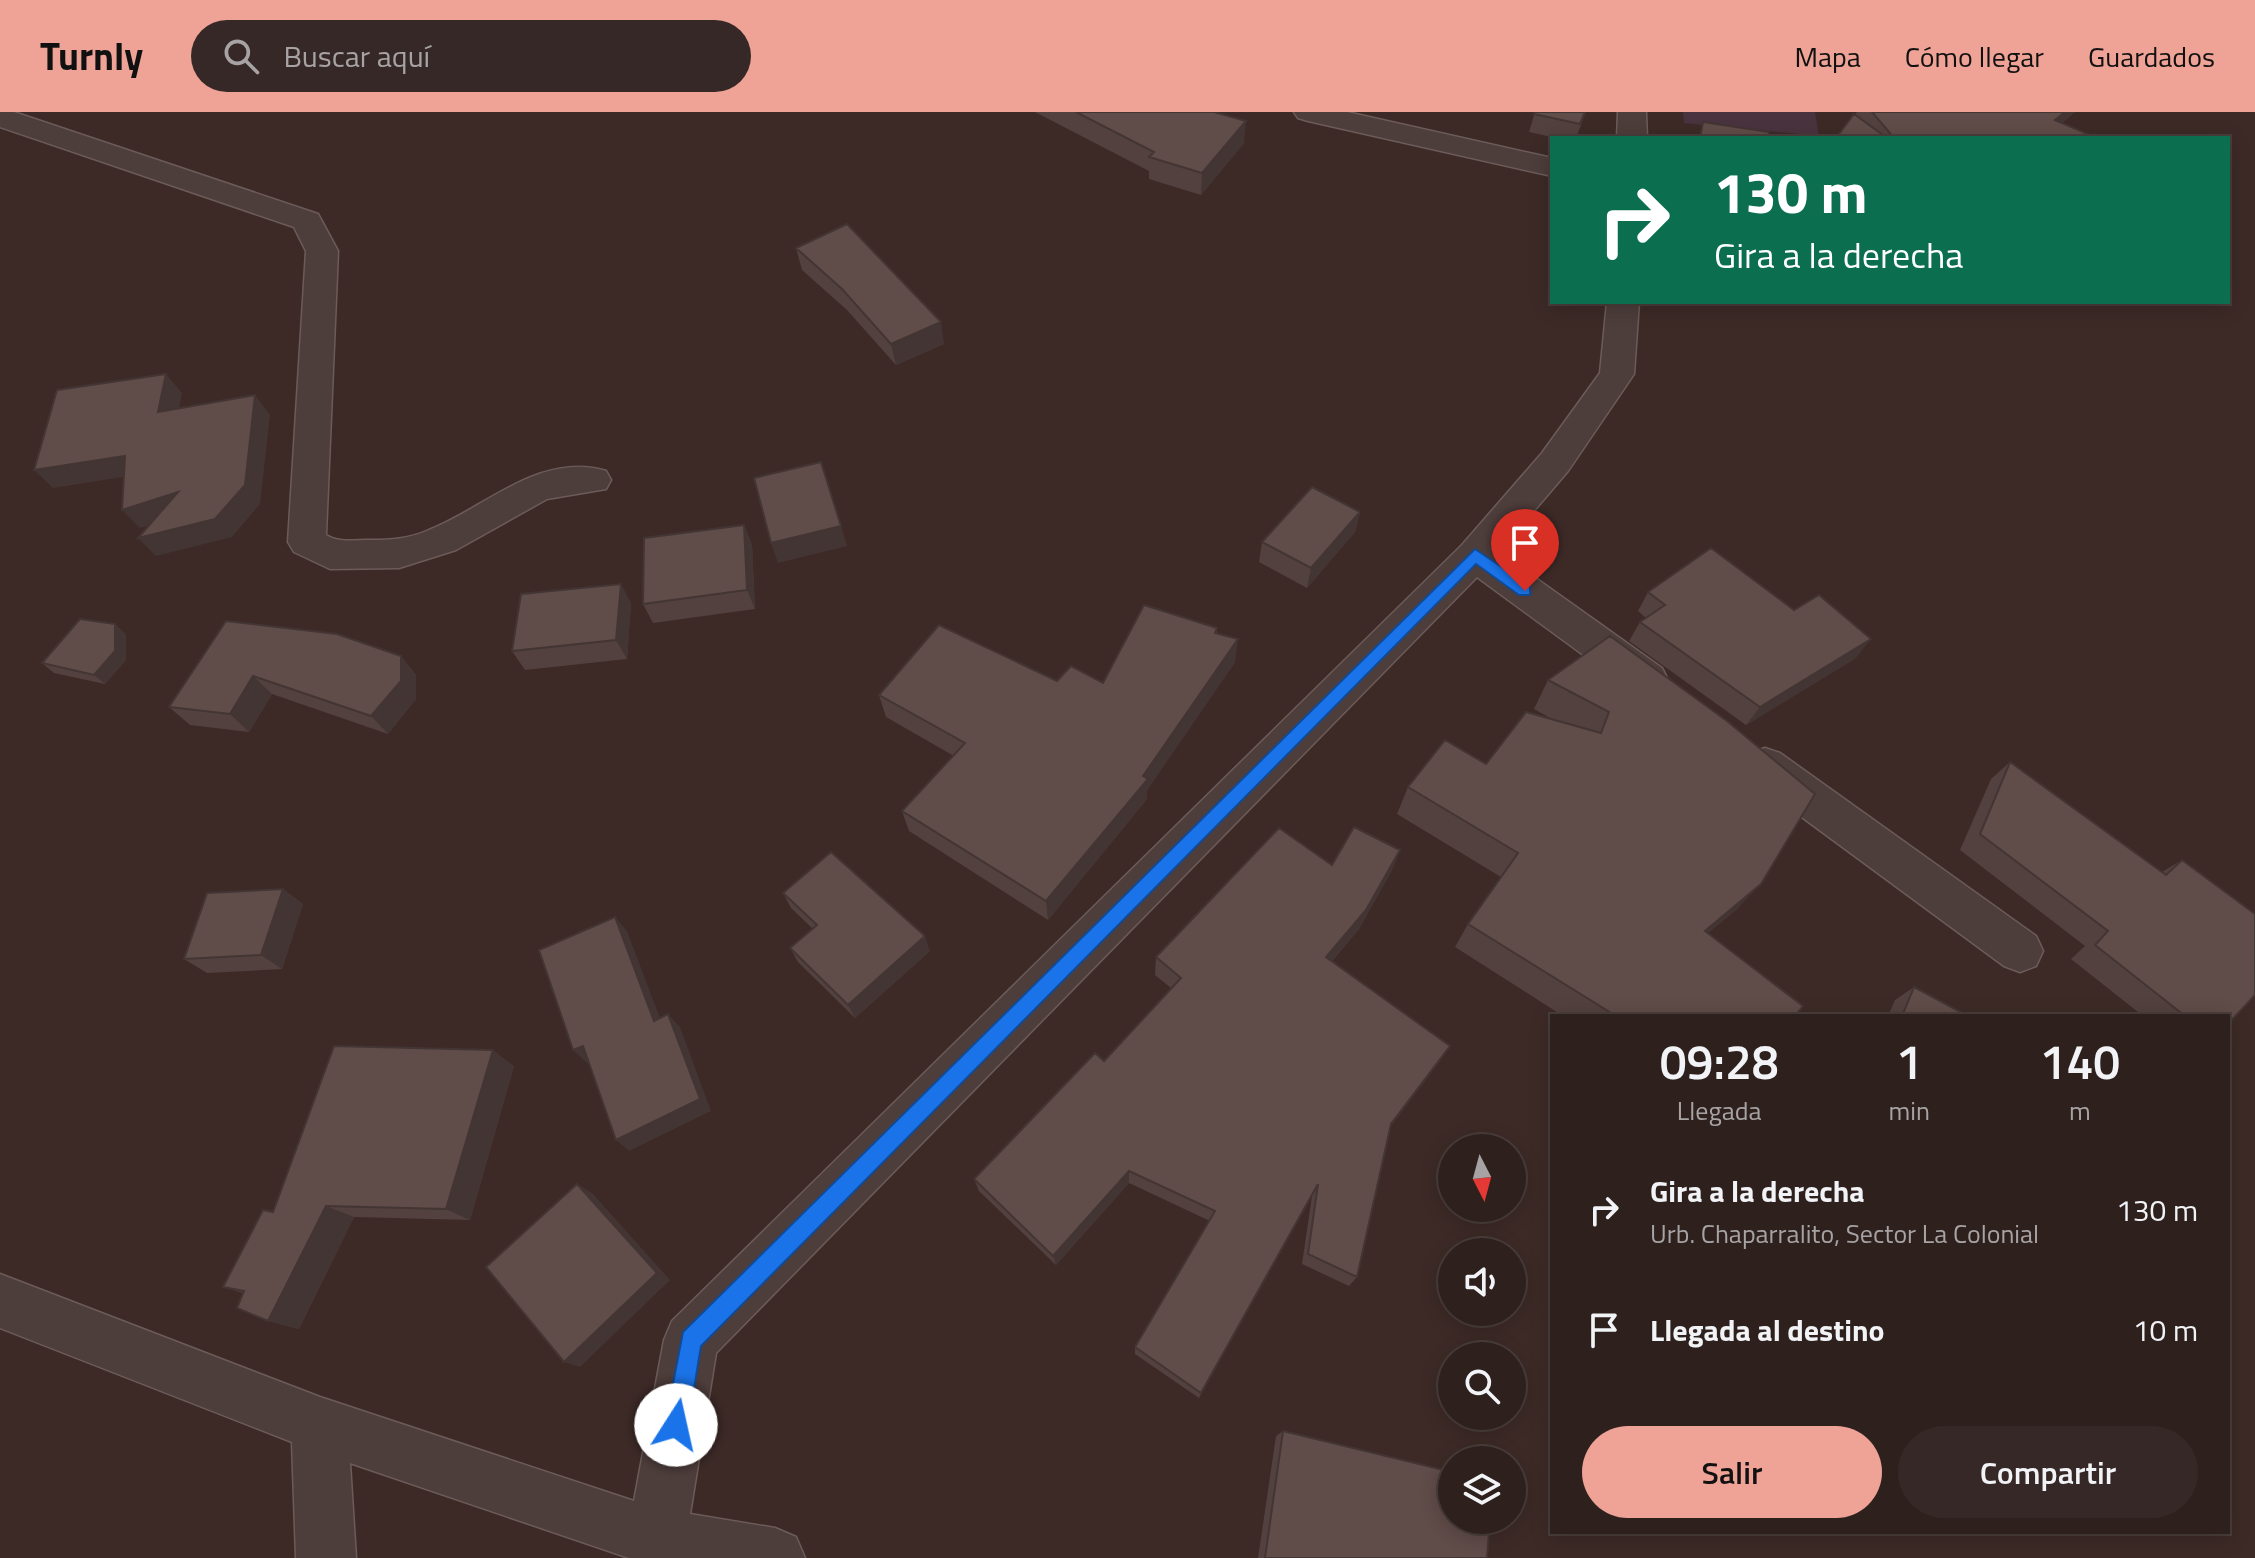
<!DOCTYPE html>
<html lang="es">
<meta charset="utf-8">
<style>
:root{--surface:#2e201d;--page:#362826;--text:#f1f3f6;--muted:#a7a3a4;--line:#493e3b;--accent:#eea396}
body{margin:0;font-family:"Titillium Web",sans-serif;background:var(--page);color:var(--text);height:100vh;display:flex;flex-direction:column;font-size:30px;white-space:nowrap}
*{box-sizing:border-box;margin:0}
p{font-size:26px;color:var(--muted)}
.icon{flex:none;width:44px;height:44px;fill:none;stroke:currentColor;stroke-width:2;stroke-linecap:round;stroke-linejoin:round}
.map{position:relative;flex:1;overflow:hidden}
.panel{position:absolute;left:1550px;top:902px;width:680px;height:520px;display:flex;flex-direction:column;background:var(--surface);border-radius:0px;box-shadow:0 4px 20px #0003,0 0 0 2px var(--line)}
.panel>*{flex:none}
.top-card{position:absolute;left:1550px;top:24px;width:680px;height:168px;border-radius:0px;box-shadow:0 4px 20px #0003,0 0 0 2px var(--line);background:#0b6e4f;color:#fff;overflow:hidden}
.needle{width:52px;rotate:174deg}
.fabs{position:absolute;left:1438px;top:1022px;display:grid;gap:16px}
.fabs a{display:grid;place-items:center;width:88px;height:88px;border-radius:50%;background:var(--surface);box-shadow:0 4px 20px #0003,0 0 0 2px var(--line);font-size:40px}
.pin{position:absolute;display:grid;place-items:center;width:68px;height:68px;color:#fff;margin:-82px -34px;border-radius:50% 50% 50% 0;rotate:-45deg;box-shadow:0 0 8px #0007}
.pin .icon{rotate:45deg}
.me{position:absolute;width:88px;margin:-44px;rotate:10deg;stroke-linejoin:round;filter:drop-shadow(0 0 6px #0008)}
.turn{display:flex;align-items:center;gap:28px;height:168px;padding:0 32px;font-size:36px}
.turn .icon{width:104px;height:104px;stroke-width:2.5}
.turn b{display:block;font-size:56px;line-height:68px}
.eta{display:flex;justify-content:space-evenly;align-items:center;height:136px;text-align:center}
.eta b{font-size:48px;font-weight:600;line-height:56px}
.primary-button{display:flex;gap:16px;margin-top:auto;padding:16px 32px}
.primary-button a{flex:1;height:92px;border-radius:48px;background:var(--accent);color:#111;font-size:32px;font-weight:600;line-height:92px;text-align:center}
.primary-button a+a{background:var(--page);color:var(--text)}
ul{padding:0;list-style:none}
li{display:flex;align-items:center;gap:24px;height:120px;padding:0 32px}
li div{flex:1}
li b{display:block;font-size:30px}
li em{font-style:normal}
header{display:flex;align-items:center;gap:48px;box-sizing:border-box;height:112px;padding:0 40px;background:var(--accent);color:#111}
header strong{font-size:38px}
nav{display:flex;gap:44px;margin-inline-start:auto;font-size:28px}
.search{width:560px;height:72px;background:var(--page);display:flex;align-items:center;gap:20px;box-sizing:border-box;padding:0 28px;border-radius:44px;color:var(--muted);font-size:30px}
.map>svg:first-child{display:block}
.green{fill:#49333e}
.lines{fill:none;stroke-linecap:round;stroke-linejoin:round}
.street-casing{stroke:#6b5b59;stroke-width:3}
.street{fill:#4d3d3b;fill-rule:evenodd}
.wall{fill:#53413f}
.shaded-wall{fill:#433533}
.building{fill:#604c49;stroke:#433533;stroke-width:2}
.route{fill:#1a73e8;stroke:#114b97;stroke-width:2}
</style>
<header>
<strong>Turnly</strong>
<div class="search"><svg class="icon" aria-label="search" viewBox="0 0 24 24"><circle cx="10" cy="10" r="6"/><path d="M15 15l6 6"/></svg>Buscar aquí</div>
<nav><a>Mapa</a><a>Cómo llegar</a><a>Guardados</a></nav>
</header>
<div class="map">
<svg width="2255" height="1446" viewBox="0 0 2255 1446">
<rect width="100%" height="100%" fill="#3d2a27"/>
<path class="green" d="M 1683,0 L 1815,0 L 1819,24 L 1684,11 Z"/>
<g class="lines">
<defs>
<path id="street" d="M 0,0 L 14,0 L 318,102 L 338,139 L 326,423 C 339,431 353,428 368,428 C 390,428 409,427 429,418 C 485,396 541,339 606,359 L 611,368 L 606,377 L 547,387 L 456,438 L 399,456 L 330,457 L 294,440 L 288,430 L 306,139 L 294,115 L 0,15 Z
M 1294,0 L 1347,0 L 1552,46 L 1552,64 L 1308,9 L 1298,6 Z
M 1618,0 L 1646,0 L 1647,26 L 1617,26 Z
M 1607,190 L 1639,190 L 1634,262 L 1568,359 L 1499,440 L 1662,556 L 1668,568 L 1662,580 L 1648,584 L 1634,580 L 1477,465 L 716,1241 L 690,1402 L 775,1416 L 796,1425 L 805,1446 L 629,1446 L 350,1351 L 356,1446 L 296,1446 L 292,1330 L 0,1216 L 0,1162 L 320,1285 L 634,1389 L 664,1228 L 672,1209 L 1462,433 L 1542,341 L 1600,261 Z
M 1765,636 L 1780,641 L 2036,824 L 2043,839 L 2036,854 L 2020,860 L 2004,854 L 1750,667 L 1744,654 L 1750,641 Z"/>
</defs>
<use href="#street" class="street-casing"/>
<use href="#street" class="street"/>
</g>
<path class="wall" d="M 1035,0 L 1214,0 L 1244,31 L 1201,83 L 1149,67 L 1149,59 Z
M 1535,0 L 1586,0 L 1576,26 L 1556,26 L 1529,20 Z
M 1857,0 L 2075,0 L 2062,11 L 2097,26 L 1836,26 Z
M 796,136 L 944,232 L 896,253 L 847,198 L 802,158 Z
M 1360,400 L 1355,420 L 1307,476 L 1259,450 L 1262,430 Z
M 744,413 L 752,433 L 755,497 L 653,511 L 643,492 Z
M 1648,480 L 1856,546 L 1746,613 L 1629,529 L 1640,510 L 1646,506 L 1638,499 Z
M 631,491 L 627,547 L 525,558 L 512,539 Z
M 226,509 L 401,544 L 416,563 L 416,587 L 388,622 L 272,582 L 249,620 L 190,613 L 169,595 Z
M 1217,516 L 1217,521 L 1235,550 L 1147,678 L 1147,687 L 1048,808 L 909,719 L 902,699 L 954,644 L 886,605 L 879,583 L 1057,569 L 1103,571 Z
M 126,522 L 126,548 L 105,572 L 54,561 L 42,551 Z
M 1610,524 L 1737,797 L 1708,821 L 1795,904 L 1563,904 L 1455,835 L 1468,812 L 1501,765 L 1397,702 L 1408,675 L 1486,652 L 1552,607 L 1534,597 L 1548,568 Z
M 2010,650 L 2162,760 L 2182,748 L 2228,904 L 2143,904 L 2071,847 L 2085,834 L 1960,738 L 1991,667 Z
M 1400,738 L 1392,758 L 1359,817 L 1332,849 L 1450,934 L 1440,949 L 1390,1015 L 1357,1165 L 1349,1174 L 1302,1152 L 1312,1084 L 1199,1286 L 1135,1242 L 1135,1235 L 1210,1109 L 1129,1071 L 1056,1153 L 979,1079 L 974,1067 L 1104,949 L 1171,876 L 1155,863 L 1156,845 L 1332,753 Z
M 283,777 L 303,792 L 282,857 L 207,861 L 184,847 Z
M 783,781 L 930,839 L 855,906 L 798,850 L 790,836 L 813,817 L 791,796 Z
M 1914,875 L 1968,904 L 1888,904 L 1895,888 Z
M 514,954 L 470,1108 L 354,1105 L 299,1217 L 268,1209 L 243,1181 L 223,1175 L 273,1100 Z
M 1283,1319 L 1487,1446 L 1258,1446 L 1276,1324 Z"/>
<path class="shaded-wall" d="M 2065,0 L 2075,0 L 2043,26 L 2055,8 Z
M 1246,9 L 1244,31 L 1201,83 L 1202,61 Z
M 941,210 L 944,232 L 896,253 L 891,232 Z
M 166,262 L 182,281 L 175,319 L 158,300 Z
M 255,283 L 270,303 L 260,392 L 232,425 L 156,444 L 138,426 L 215,407 Z
M 125,344 L 142,362 L 53,376 L 34,358 Z
M 178,380 L 194,399 L 140,416 L 122,398 Z
M 1360,400 L 1355,420 L 1307,476 L 1311,456 Z
M 744,413 L 752,433 L 755,497 L 747,478 Z
M 841,414 L 847,434 L 778,451 L 771,431 Z
M 621,472 L 631,491 L 627,547 L 616,528 Z
M 115,512 L 126,522 L 126,548 L 105,572 L 94,563 Z
M 1238,527 L 1235,550 L 1147,678 L 1147,687 L 1048,808 L 1046,789 L 1143,664 Z
M 1871,527 L 1856,546 L 1746,613 L 1760,595 Z
M 401,544 L 416,563 L 416,587 L 388,622 L 371,604 Z
M 253,564 L 272,582 L 249,620 L 230,602 Z
M 1400,738 L 1392,758 L 1359,817 L 1320,862 L 1326,845 Z
M 1761,772 L 1737,797 L 1682,842 L 1705,819 Z
M 283,777 L 303,792 L 282,857 L 261,843 Z
M 615,805 L 627,819 L 666,922 L 654,909 Z
M 925,824 L 930,839 L 855,906 L 848,893 Z
M 668,902 L 680,915 L 711,999 L 629,1039 L 616,1028 Z
M 583,934 L 597,946 L 587,951 L 573,938 Z
M 1450,934 L 1440,949 L 1382,1026 L 1391,1012 Z
M 493,938 L 514,954 L 470,1108 L 446,1097 Z
M 1129,1059 L 1129,1071 L 1056,1153 L 1053,1144 Z
M 577,1072 L 592,1081 L 670,1168 L 580,1255 L 564,1250 Z
M 326,1094 L 354,1105 L 299,1217 L 268,1209 Z"/>
<path class="building" d="M 1076,0 L 1214,0 L 1246,9 L 1202,61 L 1149,45 L 1154,40 Z
M 1535,0 L 1585,0 L 1580,12 L 1534,2 Z
M 1872,0 L 2065,0 L 2055,8 L 2097,26 L 1894,26 Z
M 1854,2 L 1887,26 L 1836,26 Z
M 1703,10 L 1769,20 L 1769,26 L 1700,26 Z
M 847,112 L 941,210 L 891,232 L 842,177 L 796,136 Z
M 166,262 L 158,300 L 255,283 L 245,373 L 215,407 L 138,426 L 178,380 L 122,398 L 125,344 L 34,358 L 57,278 Z
M 821,350 L 841,414 L 771,431 L 754,366 Z
M 1312,375 L 1360,400 L 1311,456 L 1262,430 Z
M 744,413 L 747,478 L 643,492 L 644,426 Z
M 1711,436 L 1794,498 L 1819,483 L 1871,527 L 1760,595 L 1640,510 L 1665,493 L 1648,480 Z
M 621,472 L 616,528 L 512,539 L 521,482 Z
M 1144,493 L 1217,516 L 1215,521 L 1238,527 L 1143,664 L 1148,667 L 1046,789 L 902,699 L 965,631 L 879,583 L 939,513 L 1057,569 L 1071,554 L 1103,571 Z
M 80,507 L 115,512 L 115,539 L 94,563 L 42,551 Z
M 226,509 L 337,522 L 401,544 L 401,569 L 371,604 L 253,564 L 230,602 L 169,595 Z
M 1610,524 L 1727,609 L 1815,682 L 1761,772 L 1705,819 L 1803,894 L 1795,904 L 1616,904 L 1468,812 L 1518,741 L 1408,675 L 1445,628 L 1486,652 L 1526,600 L 1601,621 L 1609,600 L 1548,568 Z
M 2010,650 L 2166,763 L 2182,748 L 2255,802 L 2255,883 L 2228,912 L 2228,904 L 2185,904 L 2095,833 L 2108,819 L 1980,722 Z
M 1354,715 L 1400,738 L 1366,798 L 1326,845 L 1450,934 L 1391,1012 L 1357,1165 L 1308,1142 L 1318,1072 L 1201,1281 L 1135,1235 L 1215,1099 L 1129,1059 L 1053,1144 L 974,1067 L 1095,941 L 1104,949 L 1181,866 L 1156,845 L 1279,716 L 1332,753 Z
M 831,740 L 925,824 L 848,893 L 790,836 L 817,813 L 783,781 Z
M 283,777 L 261,843 L 184,847 L 207,781 Z
M 615,805 L 654,909 L 668,902 L 700,987 L 616,1028 L 583,934 L 573,938 L 539,838 Z
M 1914,875 L 1968,904 L 1902,904 Z
M 334,934 L 493,938 L 446,1097 L 326,1094 L 268,1209 L 237,1196 L 244,1179 L 223,1175 L 263,1098 L 273,1100 Z
M 577,1072 L 657,1161 L 564,1250 L 486,1155 Z
M 1283,1319 L 1452,1360 L 1452,1408 L 1490,1408 L 1487,1446 L 1265,1446 Z"/>
<path class="route" d="M 1475,437 L 1530,474 L 1530,483 L 1519,483 L 1476,452 L 701,1234 L 688,1313 L 685,1321 L 676,1325 L 668,1321 L 665,1313 L 683,1220 Z"/>
</svg>
<div class="fabs">
<a><svg class="needle" viewBox="-14 -14 28 28"><path d="M0-13l5 13h-10z" fill="#e53935"/><path d="M0 13l5-13h-10z" fill="#a7a3a4"/></svg></a>
<a><svg class="icon" aria-label="sound" viewBox="0 0 24 24"><path d="M4 9h4l5-4v14l-5-4H4zM17 9q2 3 0 6"/></svg></a>
<a><svg class="icon" aria-label="search" viewBox="0 0 24 24"><circle cx="10" cy="10" r="6"/><path d="M15 15l6 6"/></svg></a>
<a><svg class="icon" aria-label="layers" viewBox="0 0 24 24"><path d="M12 4l9 5-9 5-9-5zM3 14l9 5 9-5"/></svg></a>
</div>
<div class="pin" style="left:1525px;top:479px;background:#d93025"><svg class="icon" aria-label="arrive" viewBox="0 0 24 24"><path d="M6 21V4h12l-3 4 3 4H6"/></svg></div>
<svg class="me" style="left:676px;top:1313px" viewBox="-20 -20 40 40"><circle r="19" fill="#fff"/><path d="M0-13L10 11 0 6-10 11z" fill="#1a73e8"/></svg>
<div class="top-card">
<div class="turn"><svg class="icon" aria-label="right" viewBox="0 0 24 24"><path d="M7 20v-9h11M14 6l5 5-5 5"/></svg><div><b>130 m</b>Gira a la derecha</div></div>
</div>
<section class="panel">
<div class="eta">
<div><b>09:28</b><p>Llegada</p></div>
<div><b>1</b><p>min</p></div>
<div><b>140</b><p>m</p></div>
</div>
<ul>
<li><svg class="icon" aria-label="right" viewBox="0 0 24 24"><path d="M7 20v-9h11M14 6l5 5-5 5"/></svg><div><b>Gira a la derecha</b><p>Urb. Chaparralito, Sector La Colonial</p></div><em>130 m</em></li>
<li><svg class="icon" aria-label="arrive" viewBox="0 0 24 24"><path d="M6 21V4h12l-3 4 3 4H6"/></svg><div><b>Llegada al destino</b></div><em>10 m</em></li>
</ul>
<div class="primary-button"><a>Salir</a><a>Compartir</a></div>
</section>
</div>
